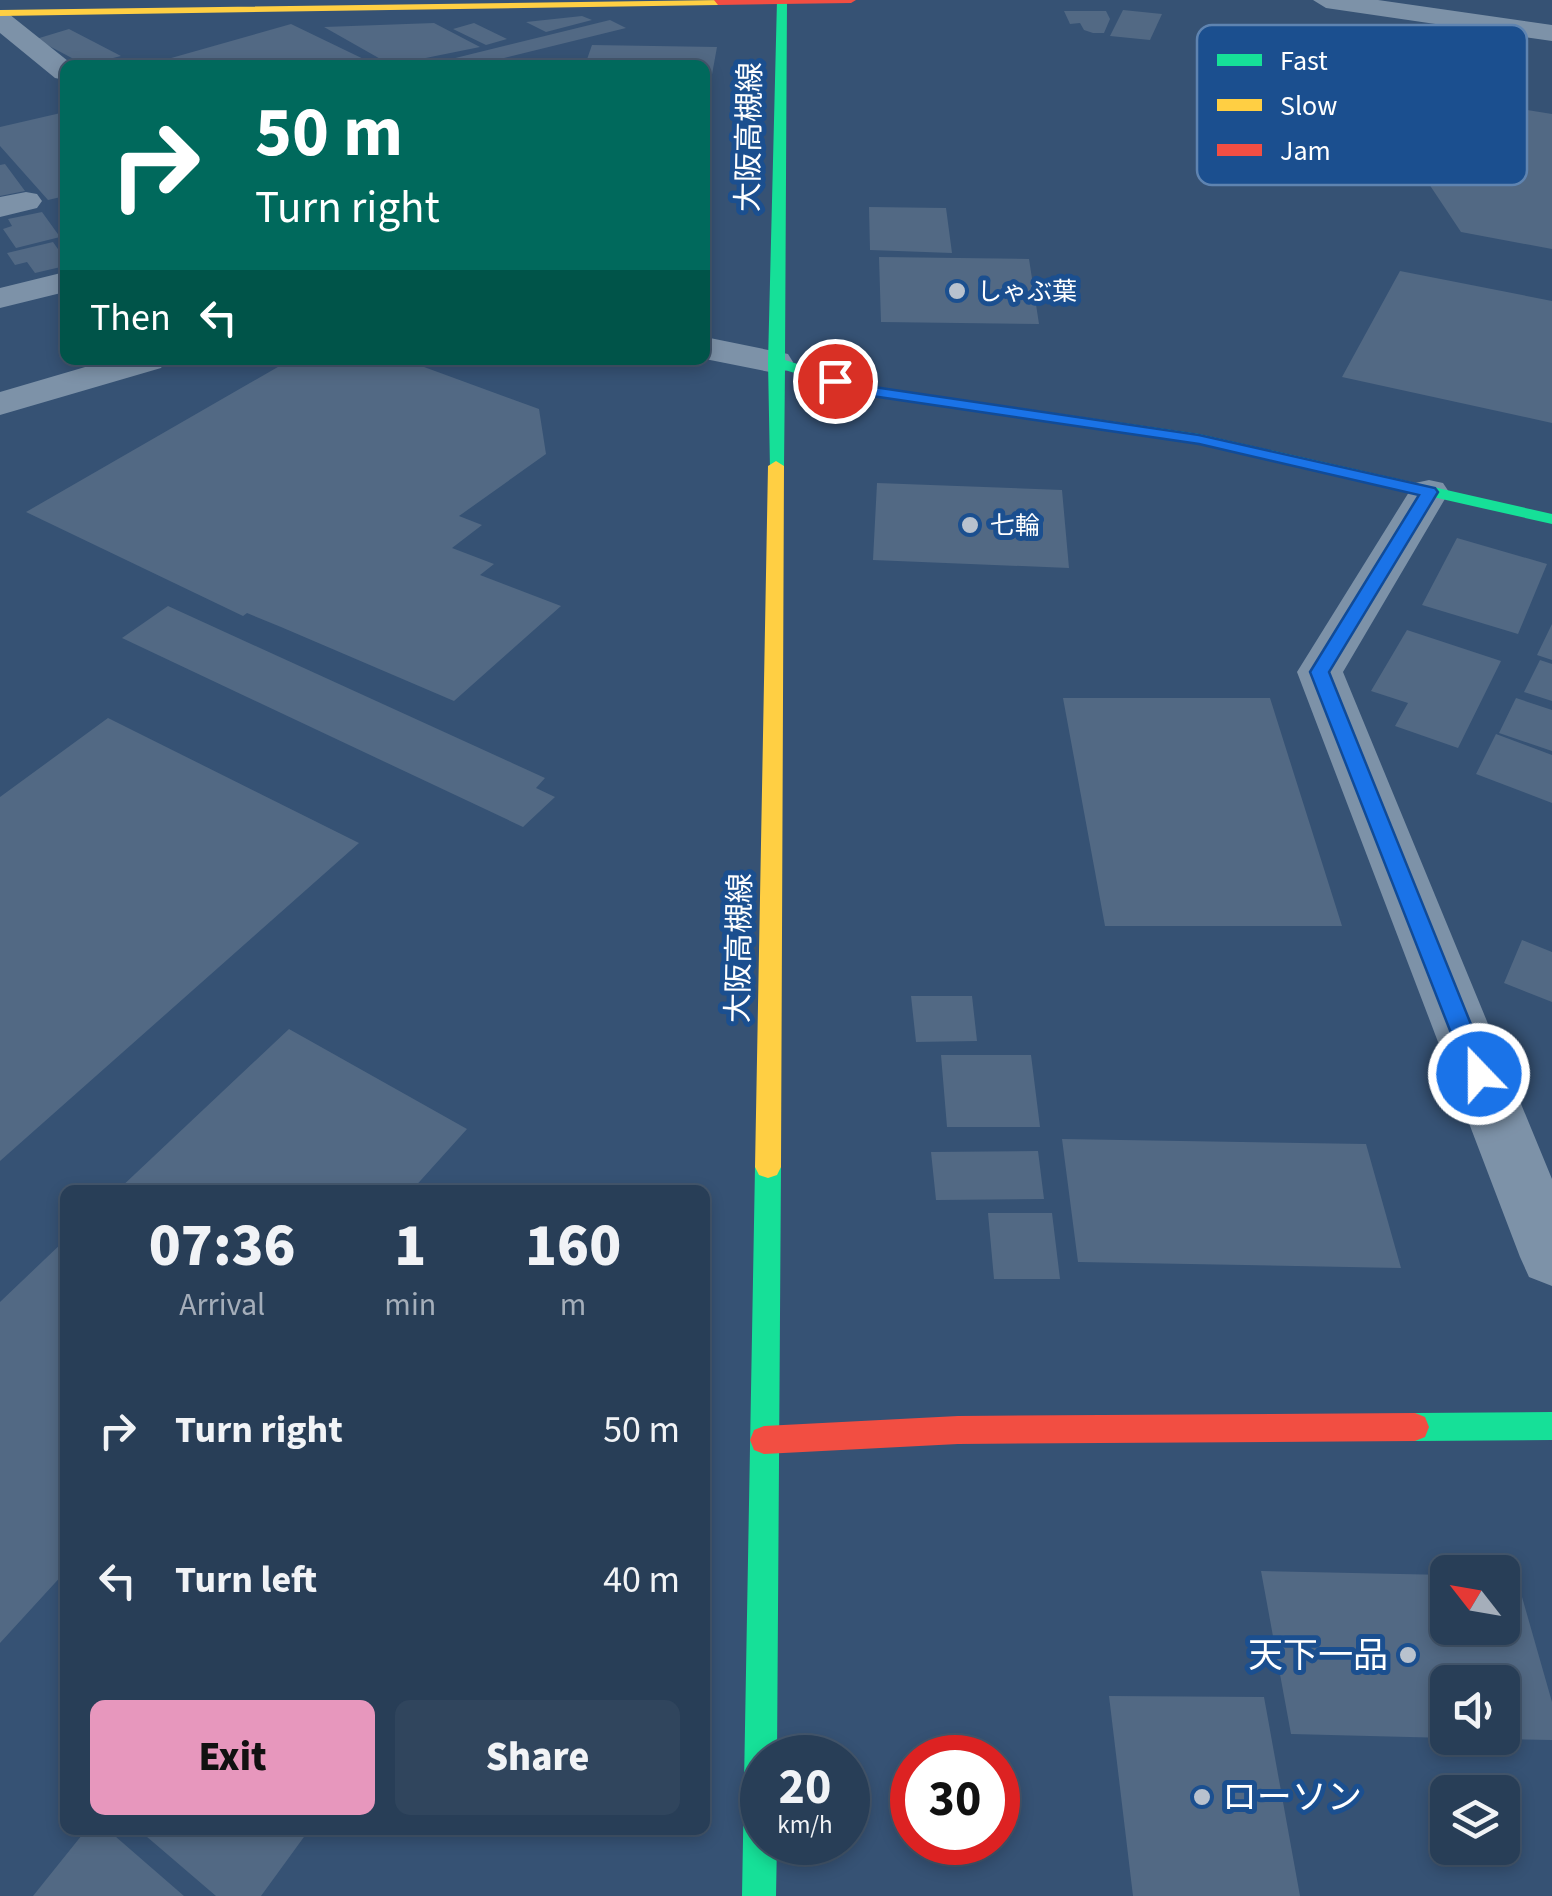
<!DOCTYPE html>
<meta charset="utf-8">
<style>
:root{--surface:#283e57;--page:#30455d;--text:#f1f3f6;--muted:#a5aeba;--line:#44576d;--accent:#e797bd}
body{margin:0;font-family:"Source Sans 3","Noto Sans JP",sans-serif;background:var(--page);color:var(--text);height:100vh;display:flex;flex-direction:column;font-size:38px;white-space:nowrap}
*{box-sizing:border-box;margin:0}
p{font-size:32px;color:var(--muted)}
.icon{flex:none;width:55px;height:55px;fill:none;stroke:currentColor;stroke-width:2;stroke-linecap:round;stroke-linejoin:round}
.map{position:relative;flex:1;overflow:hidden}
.details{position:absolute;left:60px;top:1185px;width:650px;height:650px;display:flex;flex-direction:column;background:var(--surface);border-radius:15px;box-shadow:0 5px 15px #0003,0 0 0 2px var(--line)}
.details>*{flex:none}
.top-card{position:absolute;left:60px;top:60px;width:650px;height:305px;border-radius:15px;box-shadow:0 5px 15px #0003,0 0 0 2px var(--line);background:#00695c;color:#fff;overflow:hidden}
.needle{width:65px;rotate:301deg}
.buttons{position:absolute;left:1430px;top:1555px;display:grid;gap:20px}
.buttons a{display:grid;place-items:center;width:90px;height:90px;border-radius:15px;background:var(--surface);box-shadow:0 5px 15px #0003,0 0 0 2px var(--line);font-size:50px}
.speed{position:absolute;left:740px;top:1735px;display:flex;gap:20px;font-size:50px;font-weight:700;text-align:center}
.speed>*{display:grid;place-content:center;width:130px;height:130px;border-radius:50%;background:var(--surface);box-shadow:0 5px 15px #0003,0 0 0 2px var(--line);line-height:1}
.speed small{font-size:25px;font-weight:400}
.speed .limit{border:15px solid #d22;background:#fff;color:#111}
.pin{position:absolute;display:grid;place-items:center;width:85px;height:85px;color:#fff;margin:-42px;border:5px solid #fff;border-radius:50%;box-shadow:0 2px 10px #0007}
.me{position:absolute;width:110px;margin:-55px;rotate:338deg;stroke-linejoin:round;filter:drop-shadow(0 0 8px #0008)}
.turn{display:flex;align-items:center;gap:35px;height:210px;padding:0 30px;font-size:45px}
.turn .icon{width:130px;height:130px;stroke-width:2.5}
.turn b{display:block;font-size:70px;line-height:85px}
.then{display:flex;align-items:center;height:95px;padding:0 30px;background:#0003;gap:20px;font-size:38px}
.eta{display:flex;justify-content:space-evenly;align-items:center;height:170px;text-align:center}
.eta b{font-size:60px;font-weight:800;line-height:70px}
.cta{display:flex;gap:20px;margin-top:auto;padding:20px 30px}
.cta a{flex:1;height:115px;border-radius:15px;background:var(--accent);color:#111;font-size:40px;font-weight:800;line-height:115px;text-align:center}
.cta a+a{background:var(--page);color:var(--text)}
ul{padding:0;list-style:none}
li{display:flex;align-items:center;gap:30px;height:150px;padding:0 30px}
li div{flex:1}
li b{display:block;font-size:38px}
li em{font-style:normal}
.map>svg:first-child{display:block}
.building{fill:#526984}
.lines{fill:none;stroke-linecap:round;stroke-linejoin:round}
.street{fill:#7d92a8;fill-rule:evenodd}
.fast{fill:#16e098;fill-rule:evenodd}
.slow{fill:#ffcf43;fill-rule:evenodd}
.jam{fill:#f24e42;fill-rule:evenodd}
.route{fill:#1a73e8;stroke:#114b97;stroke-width:2.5}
.poi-dot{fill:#b9c2ce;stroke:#1b4f8f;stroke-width:4}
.labels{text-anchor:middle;stroke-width:10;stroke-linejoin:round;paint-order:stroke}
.far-poi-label{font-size:25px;fill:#fff;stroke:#1b4f8f;text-anchor:start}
.street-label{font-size:30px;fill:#fff;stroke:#1b4f8f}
.near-poi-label{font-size:35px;fill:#fff;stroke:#1b4f8f;text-anchor:end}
.key{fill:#1b4f8f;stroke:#5f84b1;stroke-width:2.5}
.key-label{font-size:28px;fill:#fff}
</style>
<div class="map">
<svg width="1552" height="1896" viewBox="0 0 1552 1896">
<rect width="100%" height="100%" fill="#365274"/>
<path class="building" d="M 1123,10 L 1162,14 L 1150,40 L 1110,36 Z
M 1064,11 L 1106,11 L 1110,19 L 1104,33 L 1093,33 L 1084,30 L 1080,23 L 1070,24 Z
M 582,16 L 592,20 L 546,32 L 526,22 Z
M 610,20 L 626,28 L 476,65 L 427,65 Z
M 434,23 L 480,47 L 391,65 L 324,27 Z
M 474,23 L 507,39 L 486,45 L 453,29 Z
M 291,24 L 376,65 L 150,65 L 150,64 Z
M 69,29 L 121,56 L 85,65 L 36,39 Z
M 592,45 L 717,47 L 707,102 L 705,65 L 585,65 Z
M 1460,99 L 1552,114 L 1552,249 L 1461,232 L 1423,175 Z
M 65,112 L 65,196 L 48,200 L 0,146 L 0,127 Z
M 5,164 L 25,191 L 0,196 L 0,165 Z
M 869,207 L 946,208 L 952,253 L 870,250 Z
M 42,212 L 60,237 L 16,248 L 3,229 L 12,226 L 8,219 Z
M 53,242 L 65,259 L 65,266 L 35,273 L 27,262 L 15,265 L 7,253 Z
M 879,257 L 1029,259 L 1039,324 L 881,322 Z
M 1400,271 L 1552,301 L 1552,423 L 1342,377 Z
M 290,360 L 405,360 L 539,409 L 546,454 L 459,516 L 482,525 L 452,548 L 494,564 L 480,575 L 561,606 L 454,701 L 281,627 L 247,613 L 243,616 L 26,512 Z
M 877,483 L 1062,490 L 1069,568 L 873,560 Z
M 1457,538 L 1547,564 L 1518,634 L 1422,605 Z
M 168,606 L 545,778 L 536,788 L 555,797 L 523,827 L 122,638 Z
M 1552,624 L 1552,660 L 1537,655 Z
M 1407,630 L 1501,661 L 1458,748 L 1395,726 L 1408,703 L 1371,691 Z
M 1540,660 L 1552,664 L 1552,701 L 1524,692 Z
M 1063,698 L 1270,698 L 1342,926 L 1105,926 Z
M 1516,698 L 1552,710 L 1552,751 L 1499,733 Z
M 108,718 L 359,843 L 0,1161 L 0,797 Z
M 1496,734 L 1552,755 L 1552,803 L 1476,774 Z
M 1522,940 L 1552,952 L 1552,1002 L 1504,983 Z
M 911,996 L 972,996 L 977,1041 L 916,1042 Z
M 289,1029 L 467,1129 L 412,1190 L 118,1190 Z
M 941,1055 L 1031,1055 L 1040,1127 L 947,1127 Z
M 1062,1139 L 1366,1144 L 1401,1268 L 1078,1262 Z
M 1038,1151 L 1044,1199 L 936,1200 L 931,1152 Z
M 988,1213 L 1052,1213 L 1060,1279 L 994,1279 Z
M 65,1240 L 65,1572 L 0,1643 L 0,1302 Z
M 1261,1571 L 1448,1575 L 1448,1628 L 1502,1628 L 1502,1576 L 1516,1576 L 1552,1702 L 1552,1740 L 1502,1739 L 1502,1682 L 1448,1682 L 1448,1738 L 1291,1734 Z
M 1109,1696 L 1264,1697 L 1300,1896 L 1133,1896 Z
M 86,1830 L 108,1830 L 184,1896 L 33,1896 Z
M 139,1830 L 309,1830 L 261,1896 L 216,1896 Z"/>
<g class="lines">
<path class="street" d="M 1313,0 L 1378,0 L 1552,25 L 1552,41 L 1326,8 Z
M 0,12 L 9,14 L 73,65 L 65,65 L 65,80 L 55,78 L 0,33 Z
M 26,192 L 37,194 L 42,201 L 37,208 L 0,217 L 0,197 Z
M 65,272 L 65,292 L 0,308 L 0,288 Z
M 705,337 L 788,354 L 793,362 L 788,370 L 775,373 L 705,359 Z
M 109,360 L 166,360 L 161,368 L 0,415 L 0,392 Z
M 1429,480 L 1443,483 L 1449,492 L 1343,672 L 1552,1179 L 1552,1286 L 1529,1277 L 1520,1257 L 1297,672 L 1409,492 L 1415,483 Z"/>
<path class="fast" d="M 777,0 L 787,0 L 785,360 L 867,386 L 1199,434 L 1552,514 L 1552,524 L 1199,444 L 865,395 L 785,370 L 784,466 L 770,469 L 768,362 Z
M 768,1156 L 777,1159 L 781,1167 L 777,1758 L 762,1758 L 762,1842 L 777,1842 L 776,1896 L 742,1896 L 755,1167 L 759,1159 Z
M 1552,1412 L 1552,1440 L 1415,1441 L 1405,1437 L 1401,1427 L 1405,1417 L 1415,1413 Z"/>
<path class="slow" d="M 722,0 L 718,5 L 0,16 L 0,10 Z
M 776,461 L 784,466 L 781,1167 L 777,1175 L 768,1178 L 759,1175 L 755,1167 L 768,466 Z"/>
<path class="jam" d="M 714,0 L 856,0 L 851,3 L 718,5 Z
M 1415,1413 L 1425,1417 L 1429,1427 L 1425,1437 L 1415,1441 L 958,1444 L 764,1454 L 754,1450 L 750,1440 L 754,1430 L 764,1426 L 958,1416 Z"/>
</g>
<path class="route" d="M 835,376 L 867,386 L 1199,435 L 1435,488 L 1438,492 L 1329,672 L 1491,1074 L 1488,1081 L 1471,1081 L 1467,1074 L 1310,672 L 1419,495 L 1199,444 L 865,395 L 830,384 L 827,381 Z"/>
<g class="poi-dot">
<circle cx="957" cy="291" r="10"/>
<circle cx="970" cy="525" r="10"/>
<circle cx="1408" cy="1655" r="10"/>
<circle cx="1202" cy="1797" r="10"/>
</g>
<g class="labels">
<g class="far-poi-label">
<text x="977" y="300">しゃぶ葉</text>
<text x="990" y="534">七輪</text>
</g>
<g class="street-label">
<text transform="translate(749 137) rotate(-89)" y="10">大阪高槻線</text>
<text transform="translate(739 948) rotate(-89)" y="10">大阪高槻線</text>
</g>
<g class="near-poi-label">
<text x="1388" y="1667">天下一品</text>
<text x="1222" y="1809" text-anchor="start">ローソン</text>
</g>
</g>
<rect x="1197" y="25" width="330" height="160" rx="15" class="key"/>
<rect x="1217" y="54" width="45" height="12" fill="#16e098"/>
<rect x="1217" y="99" width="45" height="12" fill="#ffcf43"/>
<rect x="1217" y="144" width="45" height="12" fill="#f24e42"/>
<g class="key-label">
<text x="1280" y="70">Fast</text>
<text x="1280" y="115">Slow</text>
<text x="1280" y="160">Jam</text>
</g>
</svg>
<div class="buttons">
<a><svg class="needle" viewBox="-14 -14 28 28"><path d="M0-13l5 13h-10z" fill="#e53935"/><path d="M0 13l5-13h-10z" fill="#a5aeba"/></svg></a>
<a><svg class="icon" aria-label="sound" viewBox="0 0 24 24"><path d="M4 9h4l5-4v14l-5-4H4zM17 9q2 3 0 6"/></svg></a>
<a><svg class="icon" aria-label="layers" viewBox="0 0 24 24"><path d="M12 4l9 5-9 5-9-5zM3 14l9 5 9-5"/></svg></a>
</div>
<div class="speed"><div>20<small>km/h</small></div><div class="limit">30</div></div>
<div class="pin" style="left:835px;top:381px;background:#d93025"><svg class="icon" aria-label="arrive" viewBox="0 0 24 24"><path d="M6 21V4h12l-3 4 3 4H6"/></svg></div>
<svg class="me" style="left:1479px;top:1074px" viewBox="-20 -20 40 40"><circle r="17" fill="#1a73e8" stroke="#fff" stroke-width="3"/><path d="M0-11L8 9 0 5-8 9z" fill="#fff"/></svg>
<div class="top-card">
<div class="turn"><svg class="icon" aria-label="right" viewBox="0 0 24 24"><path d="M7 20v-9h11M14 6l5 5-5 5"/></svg><div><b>50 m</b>Turn right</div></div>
<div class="then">Then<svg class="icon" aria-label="left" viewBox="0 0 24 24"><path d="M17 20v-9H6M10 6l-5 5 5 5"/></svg></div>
</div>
<section class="details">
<div class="eta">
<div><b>07:36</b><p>Arrival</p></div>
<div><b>1</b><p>min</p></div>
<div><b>160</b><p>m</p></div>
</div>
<ul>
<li><svg class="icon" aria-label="right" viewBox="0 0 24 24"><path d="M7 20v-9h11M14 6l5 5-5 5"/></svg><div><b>Turn right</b></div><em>50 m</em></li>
<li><svg class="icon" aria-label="left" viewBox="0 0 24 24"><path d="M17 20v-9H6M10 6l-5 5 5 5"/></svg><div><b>Turn left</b></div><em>40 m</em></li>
</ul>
<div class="cta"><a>Exit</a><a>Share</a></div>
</section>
</div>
